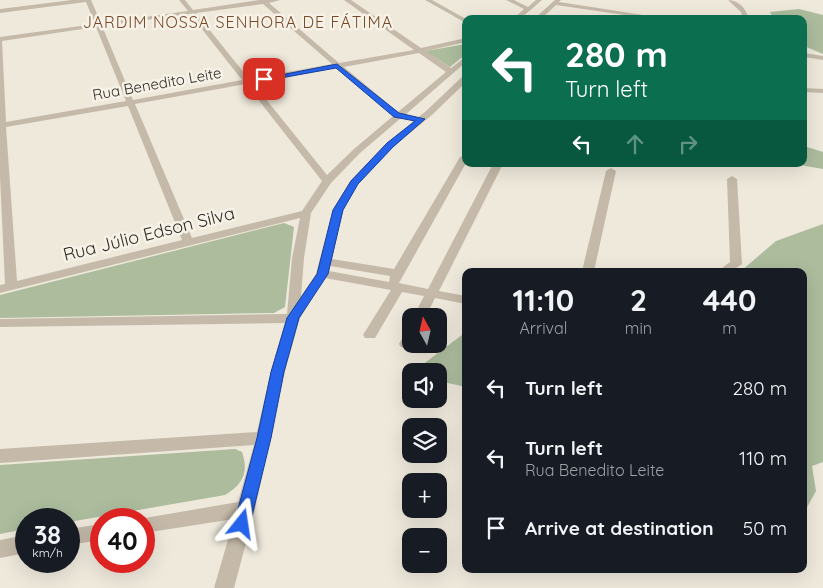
<!DOCTYPE html>
<meta charset="utf-8">
<style>
:root{--surface:#171b24;--page:#20242c;--text:#f1f3f6;--muted:#9ea1a6}
body{margin:0;font-family:Quicksand,sans-serif;background:var(--page);color:var(--text);height:100vh;display:flex;flex-direction:column;font-size:19px;white-space:nowrap}
*{box-sizing:border-box;margin:0}
p{font-size:16px;color:var(--muted)}
.icon{flex:none;width:28px;height:28px;fill:none;stroke:currentColor;stroke-width:2;stroke-linecap:round;stroke-linejoin:round}
.map{position:relative;flex:1;overflow:hidden}
.sheet{position:absolute;left:462px;top:268px;width:345px;height:305px;display:flex;flex-direction:column;background:var(--surface);border-radius:10px;box-shadow:0 5px 20px #0002}
.sheet>*{flex:none}
.top-card{position:absolute;left:462px;top:15px;width:345px;height:152px;border-radius:10px;box-shadow:0 5px 20px #0002;background:#0b6e4f;color:#fff;overflow:hidden}
.needle{width:32px;rotate:352deg}
.tools{position:absolute;left:402px;top:308px;display:grid;gap:10px}
.tools a{display:grid;place-items:center;width:45px;height:45px;border-radius:10px;background:var(--surface);box-shadow:0 5px 20px #0002;font-size:25px}
.speed{position:absolute;left:15px;top:508px;display:flex;gap:10px;font-size:25px;font-weight:700;text-align:center}
.speed>*{display:grid;place-content:center;width:65px;height:65px;border-radius:50%;background:var(--surface);box-shadow:0 5px 20px #0002;line-height:1}
.speed small{font-size:12px;font-weight:400}
.speed .limit{border:8px solid #d22;background:#fff;color:#111}
.pin{position:absolute;display:grid;place-items:center;width:42px;height:42px;color:#fff;margin:-21px;border-radius:10px;box-shadow:0 2px 8px #0006}
.me{position:absolute;width:55px;margin:-28px;rotate:15deg;stroke-linejoin:round;filter:drop-shadow(0 0 4px #0008)}
.turn{display:flex;align-items:center;gap:18px;height:105px;padding:0 20px;font-size:22px}
.turn .icon{width:65px;height:65px;stroke-width:2.5}
.turn b{display:block;font-size:35px;line-height:42px}
.lanes{display:flex;align-items:center;height:48px;padding:0 20px;background:#0003;justify-content:center;gap:25px;direction:ltr}
.lanes .off{opacity:.35}
.eta{display:flex;justify-content:space-evenly;align-items:center;height:85px;text-align:center}
.eta b{font-size:30px;font-weight:700;line-height:35px}
ul{padding:0;list-style:none}
li{display:flex;align-items:center;gap:15px;height:70px;padding:0 20px}
li div{flex:1}
li b{display:block;font-size:19px}
li em{font-style:normal}
.map>svg:first-child{display:block}
.green{fill:#acbc9d}
.lines{fill:none;stroke-linecap:round;stroke-linejoin:round}
.minor{fill:#c5baa9;fill-rule:evenodd}
.route{fill:#2563eb;stroke:#184099}
.labels{text-anchor:middle;stroke-width:5;stroke-linejoin:round;paint-order:stroke}
.far-street-label{font-size:15px;fill:#332d28;stroke:#f7f2e7}
.far-quarter-label{font-size:16px;letter-spacing:1px;fill:#794a2a;stroke:#f7f2e7}
.street-label{font-size:18px;fill:#332d28;stroke:#f7f2e7}
</style>
<div class="map">
<svg width="823" height="588" viewBox="0 0 823 588">
<rect width="100%" height="100%" fill="#eee9db"/>
<path class="green" d="M 799,9 L 823,15 L 823,54 L 804,46 L 804,19 L 774,19 L 770,12 Z
M 466,44 L 466,54 L 450,67 L 425,51 Z
M 804,146 L 823,152 L 823,169 L 794,164 L 804,164 Z
M 284,223 L 294,227 L 285,307 L 274,313 L 0,318 L 0,295 Z
M 823,224 L 823,462 L 812,466 L 816,491 L 804,513 L 804,271 L 741,271 L 776,241 Z
M 466,332 L 466,387 L 439,381 L 439,371 L 420,371 L 422,365 Z
M 235,449 L 242,452 C 249,472 243,485 225,495 L 69,522 L 69,519 L 26,519 L 26,529 L 0,534 L 0,465 Z"/>
<g class="lines">
<path class="minor" d="M 72,0 L 91,0 L 101,23 L 188,11 L 179,0 L 185,0 L 193,10 L 259,0 L 280,0 L 269,3 L 339,63 L 414,50 L 344,0 L 351,0 L 421,48 L 466,38 L 466,42 L 426,51 L 451,68 L 464,58 L 466,57 L 466,62 L 405,115 L 409,117 L 408,119 L 401,118 L 360,153 L 331,183 L 311,213 L 304,258 L 301,296 L 316,274 L 333,210 L 350,181 L 387,143 L 426,111 L 463,76 L 466,76 L 466,82 L 432,115 L 393,147 L 358,184 L 343,210 L 332,259 L 394,269 L 460,157 L 466,155 L 466,163 L 399,283 L 428,289 L 493,164 L 503,164 L 439,291 L 466,296 L 466,304 L 435,298 L 426,316 L 414,316 L 424,296 L 402,292 L 375,338 L 365,338 L 363,335 L 391,290 L 325,278 L 300,318 L 285,371 L 255,509 L 234,588 L 214,588 L 234,519 L 144,533 L 144,519 L 139,519 L 238,502 L 254,445 L 0,463 L 0,449 L 257,432 L 271,371 L 285,323 L 0,327 L 0,319 L 287,314 L 292,258 L 300,218 L 0,293 L 0,285 L 5,284 L 0,177 L 0,37 L 95,24 L 86,2 L 0,13 L 0,9 ZM 263,4 L 332,64 L 249,79 L 196,13 ZM 190,14 L 242,80 L 133,100 L 102,26 ZM 96,27 L 126,101 L 6,122 L 2,41 ZM 419,53 L 446,72 L 398,112 L 344,67 ZM 336,68 L 393,116 L 354,149 L 327,175 L 253,83 ZM 246,84 L 322,181 L 302,211 L 192,238 L 135,104 ZM 128,106 L 182,240 L 17,281 L 6,127 ZM 330,266 L 390,276 L 389,282 L 329,271 Z
M 425,0 L 432,0 L 466,19 L 466,23 Z
M 506,0 L 514,0 L 528,7 L 536,0 L 542,0 L 520,19 L 513,19 L 524,9 Z
M 555,0 L 561,0 L 559,2 L 669,19 L 652,19 L 556,5 L 541,19 L 534,19 Z
M 728,0 C 739,0 746,9 749,19 L 743,19 L 741,12 Z
M 804,53 L 823,56 L 823,60 L 804,57 Z
M 804,88 L 823,89 L 823,93 L 804,92 Z
M 611,168 L 616,171 L 594,271 L 582,271 L 606,171 Z
M 732,176 L 737,179 L 742,264 L 732,271 L 718,271 L 730,262 L 727,179 Z
M 411,329 L 411,344 L 413,344 L 411,347 L 401,347 L 399,344 L 406,331 Z
M 101,524 L 101,540 L 69,545 L 69,529 Z
M 26,535 L 26,553 L 0,558 L 0,540 Z"/>
</g>
<path class="route" d="M 337,64 L 399,113 L 425,119 L 393,147 L 358,184 L 343,210 L 328,274 L 299,318 L 284,372 L 271,438 L 250,524 L 247,530 L 242,532 L 236,530 L 234,524 L 257,438 L 271,372 L 287,318 L 317,274 L 333,210 L 351,181 L 387,143 L 415,121 L 394,117 L 336,68 L 264,81 L 260,79 Z"/>
<g class="labels">
<g class="far-street-label">
<text transform="translate(157 84) rotate(-10)" y="5">Rua Benedito Leite</text>
</g>
<g class="far-quarter-label">
<text x="238" y="28">JARDIM NOSSA SENHORA DE FÁTIMA</text>
</g>
<g class="street-label">
<text transform="translate(149 234) rotate(-14)" y="6">Rua Júlio Edson Silva</text>
</g>
</g>
</svg>
<div class="tools">
<a><svg class="needle" viewBox="-14 -14 28 28"><path d="M0-13l5 13h-10z" fill="#e53935"/><path d="M0 13l5-13h-10z" fill="#9ea1a6"/></svg></a>
<a><svg class="icon" aria-label="sound" viewBox="0 0 24 24"><path d="M4 9h4l5-4v14l-5-4H4zM17 9q2 3 0 6"/></svg></a>
<a><svg class="icon" aria-label="layers" viewBox="0 0 24 24"><path d="M12 4l9 5-9 5-9-5zM3 14l9 5 9-5"/></svg></a>
<a>+</a>
<a>−</a>
</div>
<div class="speed"><div>38<small>km/h</small></div><div class="limit">40</div></div>
<div class="pin" style="left:264px;top:79px;background:#d93025"><svg class="icon" aria-label="arrive" viewBox="0 0 24 24"><path d="M6 21V4h12l-3 4 3 4H6"/></svg></div>
<svg class="me" style="left:242px;top:524px" viewBox="-20 -20 40 40"><path d="M0-17L14 15 0 8-14 15z" fill="#2563eb" stroke="#fff" stroke-width="4"/></svg>
<div class="top-card">
<div class="turn"><svg class="icon" aria-label="left" viewBox="0 0 24 24"><path d="M17 20v-9H6M10 6l-5 5 5 5"/></svg><div><b>280 m</b>Turn left</div></div>
<div class="lanes"><svg class="icon" aria-label="left" viewBox="0 0 24 24"><path d="M17 20v-9H6M10 6l-5 5 5 5"/></svg><svg class="icon off" aria-label="ahead" viewBox="0 0 24 24"><path d="M12 20V5M6 11l6-6 6 6"/></svg><svg class="icon off" aria-label="right" viewBox="0 0 24 24"><path d="M7 20v-9h11M14 6l5 5-5 5"/></svg></div>
</div>
<section class="sheet">
<div class="eta">
<div><b>11:10</b><p>Arrival</p></div>
<div><b>2</b><p>min</p></div>
<div><b>440</b><p>m</p></div>
</div>
<ul>
<li><svg class="icon" aria-label="left" viewBox="0 0 24 24"><path d="M17 20v-9H6M10 6l-5 5 5 5"/></svg><div><b>Turn left</b></div><em>280 m</em></li>
<li><svg class="icon" aria-label="left" viewBox="0 0 24 24"><path d="M17 20v-9H6M10 6l-5 5 5 5"/></svg><div><b>Turn left</b><p>Rua Benedito Leite</p></div><em>110 m</em></li>
<li><svg class="icon" aria-label="arrive" viewBox="0 0 24 24"><path d="M6 21V4h12l-3 4 3 4H6"/></svg><div><b>Arrive at destination</b></div><em>50 m</em></li>
</ul>
</section>
</div>
